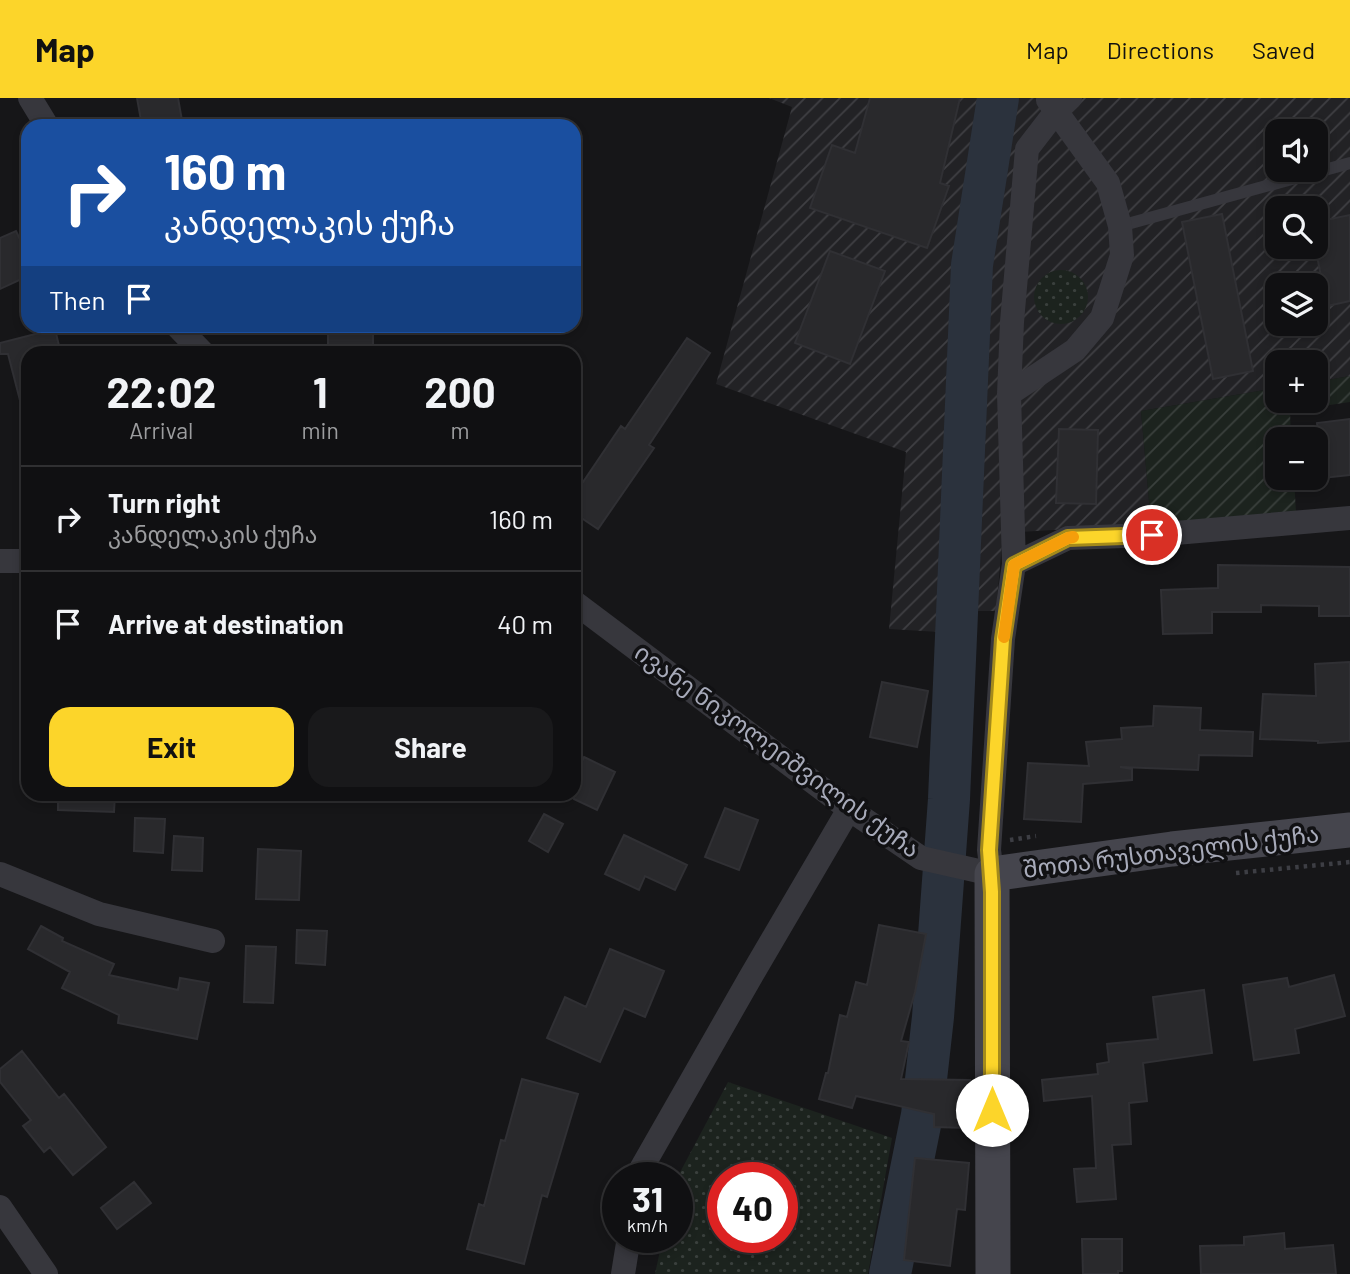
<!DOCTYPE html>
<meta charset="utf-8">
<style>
:root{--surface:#101012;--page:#19191b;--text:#f1f3f6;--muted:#9c9d9f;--line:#303032;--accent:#fcd52a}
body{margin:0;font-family:Barlow,"Noto Sans Georgian",sans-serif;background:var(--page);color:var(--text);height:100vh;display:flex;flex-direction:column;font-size:26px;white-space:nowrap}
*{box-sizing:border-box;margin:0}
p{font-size:23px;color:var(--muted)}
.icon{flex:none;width:38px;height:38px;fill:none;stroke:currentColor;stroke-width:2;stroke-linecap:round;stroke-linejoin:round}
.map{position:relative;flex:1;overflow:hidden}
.details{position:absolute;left:21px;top:248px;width:560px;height:455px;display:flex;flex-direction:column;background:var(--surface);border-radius:21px;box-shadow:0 4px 10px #0003,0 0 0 2px var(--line)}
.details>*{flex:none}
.guide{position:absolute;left:21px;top:21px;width:560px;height:214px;border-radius:21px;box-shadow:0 4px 10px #0003,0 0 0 2px var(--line);background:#1a4fa0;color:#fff;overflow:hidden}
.tools{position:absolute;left:1265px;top:21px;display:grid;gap:14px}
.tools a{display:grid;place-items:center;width:63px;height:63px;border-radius:14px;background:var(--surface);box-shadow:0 4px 10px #0003,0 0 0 2px var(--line);font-size:35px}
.speed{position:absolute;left:602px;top:1064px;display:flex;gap:14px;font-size:35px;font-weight:700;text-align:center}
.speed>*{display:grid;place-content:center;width:91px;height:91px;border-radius:50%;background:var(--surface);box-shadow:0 4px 10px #0003,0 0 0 2px var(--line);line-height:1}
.speed small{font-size:18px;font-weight:400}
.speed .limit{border:10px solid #d22;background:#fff;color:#111}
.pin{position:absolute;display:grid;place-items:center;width:60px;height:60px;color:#fff;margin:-30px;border:4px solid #fff;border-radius:50%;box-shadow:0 2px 7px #0007}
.me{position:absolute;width:77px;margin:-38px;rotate:0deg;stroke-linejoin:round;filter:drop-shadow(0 0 5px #0008)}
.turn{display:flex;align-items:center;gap:24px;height:147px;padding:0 28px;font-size:32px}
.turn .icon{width:91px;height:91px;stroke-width:2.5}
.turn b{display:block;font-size:49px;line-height:60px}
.then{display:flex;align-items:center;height:66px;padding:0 28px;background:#0003;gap:14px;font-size:26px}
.eta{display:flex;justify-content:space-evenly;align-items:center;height:119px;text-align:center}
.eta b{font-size:42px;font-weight:700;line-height:49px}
.button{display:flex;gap:14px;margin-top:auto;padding:14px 28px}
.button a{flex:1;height:80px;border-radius:21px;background:var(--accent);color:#111;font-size:28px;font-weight:700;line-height:80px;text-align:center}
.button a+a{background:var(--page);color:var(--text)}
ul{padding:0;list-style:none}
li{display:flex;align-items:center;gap:21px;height:105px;padding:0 28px;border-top:2px solid var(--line)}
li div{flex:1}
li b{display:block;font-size:26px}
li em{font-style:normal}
header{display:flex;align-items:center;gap:42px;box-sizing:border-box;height:98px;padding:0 35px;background:var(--accent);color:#111}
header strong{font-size:33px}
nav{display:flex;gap:38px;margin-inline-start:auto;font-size:24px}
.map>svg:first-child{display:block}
.industrial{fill:url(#industrial-furrows);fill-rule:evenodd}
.grass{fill:url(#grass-dots);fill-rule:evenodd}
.garden{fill:url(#garden-furrows)}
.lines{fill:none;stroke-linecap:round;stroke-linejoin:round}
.river{stroke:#2b323d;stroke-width:42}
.building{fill:#29292c;stroke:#303034;stroke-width:2}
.path{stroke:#3d3e44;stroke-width:4.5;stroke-dasharray:3.5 5;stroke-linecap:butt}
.lane{stroke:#37373d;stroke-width:12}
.street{stroke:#37373d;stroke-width:24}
.secondary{stroke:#45454d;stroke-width:35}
.route-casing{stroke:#a48a1b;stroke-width:18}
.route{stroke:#fcd52a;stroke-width:12}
.slow{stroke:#f59e0b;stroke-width:12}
.labels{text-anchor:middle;stroke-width:7;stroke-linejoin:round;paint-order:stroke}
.street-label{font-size:24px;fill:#a7aab9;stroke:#111113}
</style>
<header>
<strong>Map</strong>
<nav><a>Map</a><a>Directions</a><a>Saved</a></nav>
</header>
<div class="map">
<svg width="1350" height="1176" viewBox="0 0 1350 1176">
<defs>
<pattern id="industrial-furrows" width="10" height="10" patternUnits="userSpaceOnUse" patternTransform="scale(1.75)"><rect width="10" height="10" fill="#222225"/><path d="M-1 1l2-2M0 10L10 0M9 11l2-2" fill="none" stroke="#3f3f43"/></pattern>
<pattern id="grass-dots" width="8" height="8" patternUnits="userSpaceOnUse" patternTransform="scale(1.75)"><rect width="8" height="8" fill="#1c231e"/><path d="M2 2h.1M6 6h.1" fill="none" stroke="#3a403d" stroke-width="1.8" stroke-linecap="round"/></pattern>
<pattern id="garden-furrows" width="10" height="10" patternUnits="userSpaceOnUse" patternTransform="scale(1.75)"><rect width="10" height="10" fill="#1c231e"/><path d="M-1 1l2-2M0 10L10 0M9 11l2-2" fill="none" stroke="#3a403d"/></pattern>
</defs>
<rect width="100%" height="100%" fill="#161618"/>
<path class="industrial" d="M 769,0 L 1350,0 L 1350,278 L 1316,284 L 1316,264 L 1278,264 L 1277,290 L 1141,313 L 1151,426 L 1003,435 L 996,513 L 975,513 L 973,536 L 889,531 L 906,354 L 716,286 L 792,9 ZM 1278,33 L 1316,33 L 1316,72 L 1278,72 ZM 1278,110 L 1316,110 L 1316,149 L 1278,149 ZM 1278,187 L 1316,187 L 1316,226 L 1278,226 Z"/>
<path class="grass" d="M1034 199a27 27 0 1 1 54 0a27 27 0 1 1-54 0Z
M 728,984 L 892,1040 L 868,1176 L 655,1176 L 663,1139 L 677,1139 L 677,1080 ZM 723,1080 L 782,1080 L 782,1139 L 723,1139 Z"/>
<path class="garden" d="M 1350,278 L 1350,304 L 1290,313 L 1291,341 L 1278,341 L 1278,380 L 1294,380 L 1296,414 L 1151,426 L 1141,313 L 1277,290 L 1278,303 L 1316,303 L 1316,284 Z"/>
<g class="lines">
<path class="river" d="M 890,1176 L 922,1017 L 933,919 L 949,701 L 972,167 L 998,0"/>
</g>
<path class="building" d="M 137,0 L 178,0 L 183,28 L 142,28 Z
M 870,0 L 960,0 L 940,85 L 949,88 L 927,150 L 810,110 L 832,47 L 855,55 Z
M 1222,116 L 1253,273 L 1213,281 L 1182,124 Z
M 1350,117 L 1350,203 L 1327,208 L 1316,153 L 1316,124 Z
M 16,133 L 28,158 L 28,178 L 0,191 L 0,140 Z
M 830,153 L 885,173 L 850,266 L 795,245 Z
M 328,228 L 373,228 L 373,256 L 328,256 Z
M 55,231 L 61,256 L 28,256 L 28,309 L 22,310 L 8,256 L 0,256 L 0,245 Z
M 687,240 L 710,255 L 649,347 L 654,350 L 598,431 L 574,415 L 574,378 L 583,384 L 621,328 L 625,331 Z
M 1350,321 L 1350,377 L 1323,380 L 1317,325 Z
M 1059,331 L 1098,332 L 1096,406 L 1056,405 Z
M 1218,467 L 1350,469 L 1350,518 L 1319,518 L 1319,508 L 1261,507 L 1261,514 L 1212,514 L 1212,535 L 1163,536 L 1161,492 L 1218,490 Z
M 1350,564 L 1350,643 L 1318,645 L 1318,643 L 1260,641 L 1263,596 L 1316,598 L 1315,566 Z
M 882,584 L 928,593 L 917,649 L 870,639 Z
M 1154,608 L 1201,610 L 1200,632 L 1253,634 L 1252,658 L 1199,657 L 1198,672 L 1120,669 L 1132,671 L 1132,682 L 1083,686 L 1081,724 L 1024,721 L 1028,665 L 1089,668 L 1086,644 L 1122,641 L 1121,630 L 1153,628 Z
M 584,659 L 615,674 L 597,712 L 574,701 L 574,680 Z
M 58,696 L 115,696 L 114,714 L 58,712 Z
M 725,710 L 758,722 L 739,772 L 705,759 Z
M 544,716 L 563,726 L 548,754 L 529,743 Z
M 135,720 L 165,721 L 163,755 L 134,753 Z
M 624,737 L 687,767 L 675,792 L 645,778 L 639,792 L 605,776 Z
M 174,738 L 203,740 L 202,773 L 172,772 Z
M 258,751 L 301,753 L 299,802 L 256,801 Z
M 879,827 L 926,836 L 915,894 L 901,943 L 909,944 L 901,981 L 970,982 L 969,1030 L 934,1029 L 934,1016 L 856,998 L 852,1010 L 819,1001 L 826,975 L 828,975 L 840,917 L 847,919 L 856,884 L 867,887 Z
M 41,828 L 63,840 L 62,843 L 114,866 L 109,877 L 178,892 L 180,880 L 209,885 L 197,941 L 118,925 L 119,917 L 62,890 L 70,874 L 28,851 Z
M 297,832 L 327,833 L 325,867 L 296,865 Z
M 246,848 L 276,849 L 273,905 L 244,904 Z
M 610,851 L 664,873 L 645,919 L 624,910 L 600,964 L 547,940 L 565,899 L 586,909 Z
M 1334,877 L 1345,918 L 1295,931 L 1299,955 L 1254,962 L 1243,887 L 1287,880 L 1289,889 Z
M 1204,892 L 1212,955 L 1143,965 L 1147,1003 L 1129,1005 L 1131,1046 L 1112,1047 L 1116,1101 L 1077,1104 L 1074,1071 L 1096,1070 L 1092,998 L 1044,1003 L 1042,982 L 1098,976 L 1097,966 L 1109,964 L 1107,946 L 1158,941 L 1153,899 Z
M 22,953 L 59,1000 L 64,996 L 106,1049 L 73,1077 L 50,1049 L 44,1054 L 23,1028 L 31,1022 L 0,984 L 0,971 Z
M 522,981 L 578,996 L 547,1099 L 542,1097 L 524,1166 L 467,1151 L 479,1106 L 484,1108 L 501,1042 L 505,1043 Z
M 915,1060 L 969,1065 L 965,1112 L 957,1111 L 950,1168 L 904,1162 Z
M 134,1084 L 151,1105 L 117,1131 L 101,1110 Z
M 1284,1135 L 1285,1151 L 1333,1147 L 1336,1176 L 1201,1176 L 1200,1148 L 1244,1147 L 1244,1139 Z
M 1082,1141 L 1122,1141 L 1122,1173 L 1118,1173 L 1118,1176 L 1083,1176 Z"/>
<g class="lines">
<path class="path" d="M 1010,742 L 1036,738
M 1236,775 L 1350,764"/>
<path class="lane" d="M 1120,128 L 1350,65"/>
<path class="street" d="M 30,0 L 47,28
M 177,228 L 204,256
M 1009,296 L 1075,252 L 1102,220 L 1122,157 L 1120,128 L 1108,85 L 1048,2
M 0,463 L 28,463
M 1014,466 L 1068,440 L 1152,437 L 1350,420
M 574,504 L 849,711 L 921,760 L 992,776 L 989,752 L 1003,541 L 1014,466 L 1009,296 L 1012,224 L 1027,51 L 1057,12 L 1070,0
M 0,776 L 99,816 L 213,843
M 640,1080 L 641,1071 L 750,880 L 849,711
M 0,1109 L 46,1176
M 623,1176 L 629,1139"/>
<path class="secondary" d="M 993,1176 L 992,776 L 1172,751 L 1350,732"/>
</g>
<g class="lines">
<defs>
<path id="route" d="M 992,1012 L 992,794 L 989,752 L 1003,541 L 1014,467 L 1068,440 L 1152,437"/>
</defs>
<use href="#route" class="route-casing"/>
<use href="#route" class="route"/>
<path class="slow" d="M 1004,539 L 1014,467 L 1068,440 L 1073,439"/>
</g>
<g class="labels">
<g class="street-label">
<text transform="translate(777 653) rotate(36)" y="8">ივანე ნიკოლეიშვილის ქუჩა</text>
<text transform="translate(1171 754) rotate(-7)" y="8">შოთა რუსთაველის ქუჩა</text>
</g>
</g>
</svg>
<div class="tools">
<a><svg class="icon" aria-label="sound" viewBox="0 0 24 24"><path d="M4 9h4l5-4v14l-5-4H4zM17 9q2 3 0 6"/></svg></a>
<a><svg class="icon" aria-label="search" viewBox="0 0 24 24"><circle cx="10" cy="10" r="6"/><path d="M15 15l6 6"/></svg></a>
<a><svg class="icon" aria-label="layers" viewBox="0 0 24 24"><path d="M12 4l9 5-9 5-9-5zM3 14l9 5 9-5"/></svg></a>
<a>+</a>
<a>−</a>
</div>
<div class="speed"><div>31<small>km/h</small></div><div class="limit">40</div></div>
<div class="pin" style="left:1152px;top:437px;background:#d93025"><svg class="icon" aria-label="arrive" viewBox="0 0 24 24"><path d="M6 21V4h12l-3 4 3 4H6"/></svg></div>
<svg class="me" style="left:992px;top:1012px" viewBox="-20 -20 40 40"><circle r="19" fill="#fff"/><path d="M0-13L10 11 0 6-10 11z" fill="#fcd52a"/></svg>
<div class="guide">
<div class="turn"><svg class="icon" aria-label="right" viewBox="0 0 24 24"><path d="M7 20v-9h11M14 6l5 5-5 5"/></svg><div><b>160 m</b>კანდელაკის ქუჩა</div></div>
<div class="then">Then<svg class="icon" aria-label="arrive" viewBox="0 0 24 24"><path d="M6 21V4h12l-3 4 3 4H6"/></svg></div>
</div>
<section class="details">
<div class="eta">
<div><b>22:02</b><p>Arrival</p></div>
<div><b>1</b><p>min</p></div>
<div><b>200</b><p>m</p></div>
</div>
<ul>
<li><svg class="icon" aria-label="right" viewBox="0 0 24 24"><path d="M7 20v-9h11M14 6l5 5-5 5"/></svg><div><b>Turn right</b><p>კანდელაკის ქუჩა</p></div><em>160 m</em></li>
<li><svg class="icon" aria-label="arrive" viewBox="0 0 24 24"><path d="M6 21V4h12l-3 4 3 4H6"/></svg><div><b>Arrive at destination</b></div><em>40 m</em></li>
</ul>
<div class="button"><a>Exit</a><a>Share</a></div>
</section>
</div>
